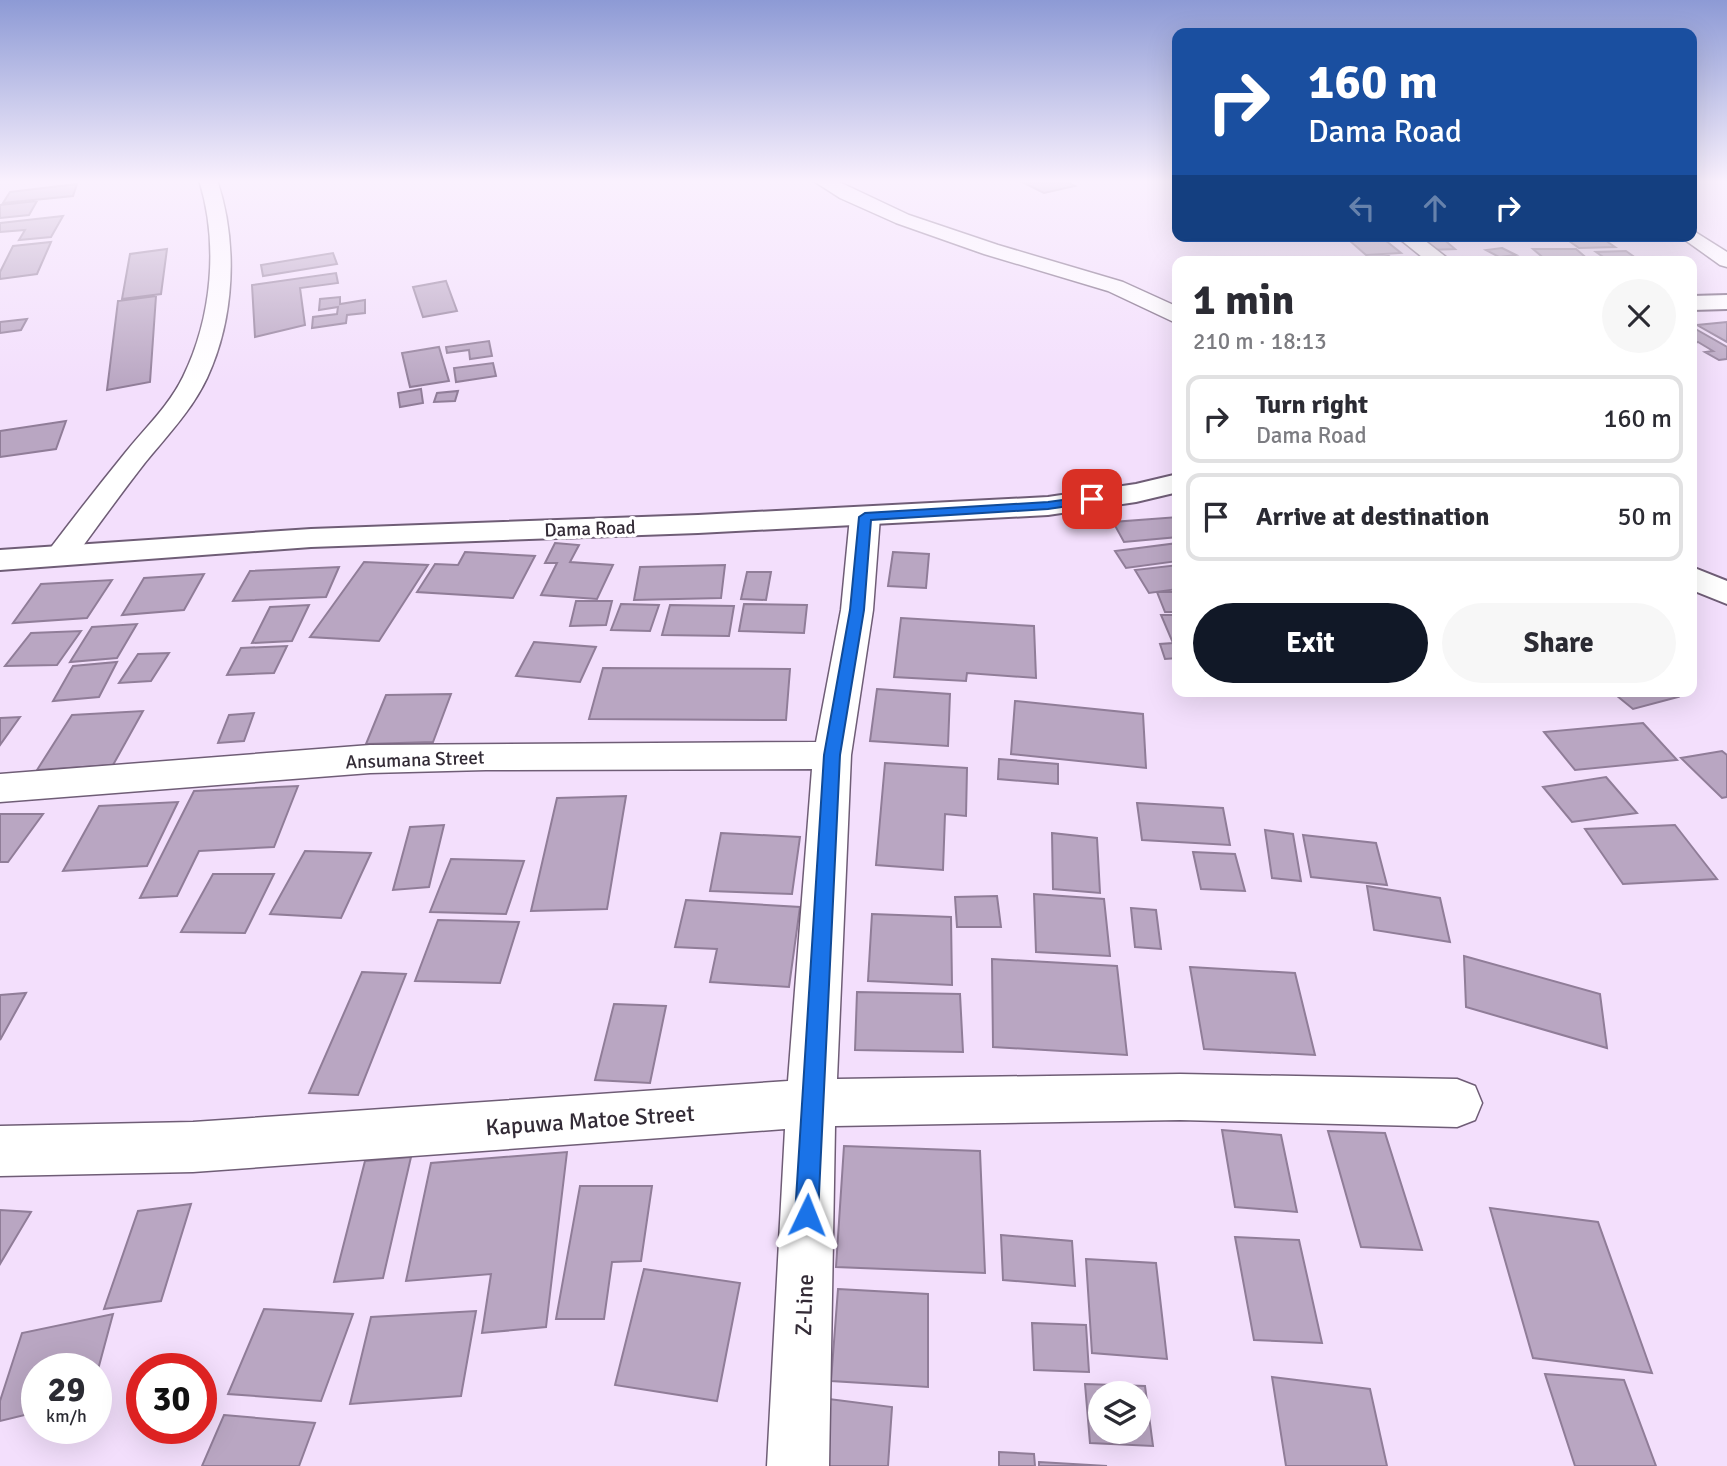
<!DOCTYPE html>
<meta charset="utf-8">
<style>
:root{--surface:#fff;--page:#f7f7f7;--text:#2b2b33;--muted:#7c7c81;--line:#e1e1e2;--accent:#111827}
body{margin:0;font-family:Signika,sans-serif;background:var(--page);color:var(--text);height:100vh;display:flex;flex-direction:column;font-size:26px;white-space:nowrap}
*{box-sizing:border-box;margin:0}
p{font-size:23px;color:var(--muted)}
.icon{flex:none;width:38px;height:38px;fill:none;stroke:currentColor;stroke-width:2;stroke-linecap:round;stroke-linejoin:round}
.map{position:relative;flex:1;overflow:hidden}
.sheet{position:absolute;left:1172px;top:256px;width:525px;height:441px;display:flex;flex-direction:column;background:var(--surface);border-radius:14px;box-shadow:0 7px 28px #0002}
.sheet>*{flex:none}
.guide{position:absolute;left:1172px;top:28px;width:525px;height:214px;border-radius:14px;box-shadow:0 7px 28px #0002;background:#1a4fa0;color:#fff;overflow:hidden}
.buttons{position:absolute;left:1088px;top:1381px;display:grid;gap:14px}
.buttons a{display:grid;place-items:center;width:63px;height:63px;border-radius:50%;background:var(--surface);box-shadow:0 7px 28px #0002;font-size:35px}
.speed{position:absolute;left:21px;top:1353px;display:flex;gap:14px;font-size:35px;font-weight:700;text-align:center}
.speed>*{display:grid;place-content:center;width:91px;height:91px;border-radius:50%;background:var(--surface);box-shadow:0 7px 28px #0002;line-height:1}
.speed small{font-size:18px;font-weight:400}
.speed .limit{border:10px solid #d22;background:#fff;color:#111}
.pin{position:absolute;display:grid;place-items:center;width:60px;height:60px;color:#fff;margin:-30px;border-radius:14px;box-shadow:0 4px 10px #0006}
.me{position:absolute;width:77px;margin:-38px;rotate:2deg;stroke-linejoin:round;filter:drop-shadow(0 0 5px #0008)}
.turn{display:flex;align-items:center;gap:24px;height:147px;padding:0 21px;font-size:32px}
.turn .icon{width:91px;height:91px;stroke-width:2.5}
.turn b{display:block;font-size:49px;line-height:60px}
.lanes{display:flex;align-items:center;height:66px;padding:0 21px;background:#0003;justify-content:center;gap:35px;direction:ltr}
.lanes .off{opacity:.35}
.round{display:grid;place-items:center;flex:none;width:74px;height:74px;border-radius:37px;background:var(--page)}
.overview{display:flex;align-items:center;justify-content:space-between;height:119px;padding:0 21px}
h1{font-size:42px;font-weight:700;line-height:52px}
.button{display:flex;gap:14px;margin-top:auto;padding:14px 21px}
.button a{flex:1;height:80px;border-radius:42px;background:var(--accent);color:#fff;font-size:28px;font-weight:700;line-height:80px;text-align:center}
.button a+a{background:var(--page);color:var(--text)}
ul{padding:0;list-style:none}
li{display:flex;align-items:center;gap:21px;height:88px;margin:0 14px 10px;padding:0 7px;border:4px solid var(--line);border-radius:14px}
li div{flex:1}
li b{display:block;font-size:26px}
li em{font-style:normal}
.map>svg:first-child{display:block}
.building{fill:#b9a6c2;stroke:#907d98;stroke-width:2;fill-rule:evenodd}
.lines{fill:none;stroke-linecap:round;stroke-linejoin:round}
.minor-casing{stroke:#6f5d76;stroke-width:3}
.highway-casing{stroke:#6f5d76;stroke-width:4}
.minor{fill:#fff;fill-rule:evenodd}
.highway{fill:#fff;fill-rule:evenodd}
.route{fill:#1a73e8;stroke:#114b97;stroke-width:2}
.labels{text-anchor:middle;stroke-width:7;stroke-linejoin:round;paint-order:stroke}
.street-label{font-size:19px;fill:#332b36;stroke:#fff}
.near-street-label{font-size:23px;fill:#332b36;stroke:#fff}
</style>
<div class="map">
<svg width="1727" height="1466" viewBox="0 0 1727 1466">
<rect width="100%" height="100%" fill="#f3dffc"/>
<path class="building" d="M 1018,180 L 1063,180 L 1075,186 L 1044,193 Z
M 77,184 L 73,196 L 3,203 L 10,192 Z
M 37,201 L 29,215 L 0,218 L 0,205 Z
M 63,216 L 51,237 L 19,240 L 25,230 L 0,232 L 0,223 Z
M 1412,236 L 1440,236 L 1455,249 L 1428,250 Z
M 1531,236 L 1555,236 L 1561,241 L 1537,241 Z
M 1562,236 L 1599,236 L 1615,247 L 1579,248 Z
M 1385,240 L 1401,253 L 1366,255 L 1350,241 Z
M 51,242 L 37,274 L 0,279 L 0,272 L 13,246 Z
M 1502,248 L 1516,255 L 1499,257 L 1486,250 Z
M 167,249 L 161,294 L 122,299 L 130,254 Z
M 1533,249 L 1576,249 L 1590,261 L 1547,261 Z
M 1626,251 L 1640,261 L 1609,261 L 1596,252 Z
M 333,253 L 337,264 L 263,276 L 261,265 Z
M 1389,256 L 1394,260 L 1409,261 L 1354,261 L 1350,258 Z
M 336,273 L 338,283 L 300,288 L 305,325 L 255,337 L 252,285 Z
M 446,281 L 457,311 L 423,317 L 413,287 Z
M 156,296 L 150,382 L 107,390 L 118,301 Z
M 340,297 L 340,304 L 365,300 L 365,313 L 347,315 L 346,323 L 312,328 L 313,317 L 337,314 L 338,307 L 319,310 L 320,299 Z
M 27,319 L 21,330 L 0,333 L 0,322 Z
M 1727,322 L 1727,342 L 1697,325 Z
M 1692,327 L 1727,347 L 1727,359 L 1719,360 L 1705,352 L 1713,351 L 1698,342 L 1692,343 Z
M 489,341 L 492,356 L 470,359 L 469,350 L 447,353 L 446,347 Z
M 439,347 L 449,381 L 410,387 L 402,353 Z
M 493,363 L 496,376 L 456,382 L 454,368 Z
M 421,389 L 423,403 L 400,407 L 398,393 Z
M 458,391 L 455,401 L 434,402 L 437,393 Z
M 66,421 L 56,449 L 0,457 L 0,431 Z
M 1178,517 L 1178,537 L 1124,542 L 1113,522 Z
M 555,543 L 579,545 L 570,562 L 613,565 L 597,599 L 541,595 L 557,563 L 545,563 Z
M 1178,543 L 1178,561 L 1126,568 L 1115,551 Z
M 465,552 L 535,556 L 513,598 L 417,592 L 435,564 L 458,565 Z
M 893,552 L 929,554 L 926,588 L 888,586 Z
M 364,562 L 428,565 L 379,641 L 310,637 Z
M 725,565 L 721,598 L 634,600 L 640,567 Z
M 1178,565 L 1178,589 L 1149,593 L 1135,570 Z
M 339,567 L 326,597 L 233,601 L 250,571 Z
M 747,572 L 771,572 L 766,600 L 741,599 Z
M 204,574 L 184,610 L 122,615 L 144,578 Z
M 112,580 L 87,618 L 13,623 L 41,584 Z
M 1157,592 L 1178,592 L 1178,612 L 1165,612 Z
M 576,601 L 612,601 L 606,625 L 570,626 Z
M 621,604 L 659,605 L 650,631 L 611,630 Z
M 744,604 L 807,605 L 804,633 L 739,631 Z
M 309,605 L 292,641 L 252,643 L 270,607 Z
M 670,605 L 734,606 L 729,636 L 662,635 Z
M 1161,615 L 1178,615 L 1178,658 L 1165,659 L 1160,644 L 1173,643 Z
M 901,618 L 1034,626 L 1036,678 L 967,673 L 966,681 L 894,677 Z
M 137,624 L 117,658 L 70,662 L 92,627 Z
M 81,631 L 57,665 L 5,666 L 31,633 Z
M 534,642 L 596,647 L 580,682 L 516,676 Z
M 287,646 L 274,673 L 227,675 L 241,648 Z
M 169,653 L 151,681 L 119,683 L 138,654 Z
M 117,662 L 99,697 L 53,701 L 73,666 Z
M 603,668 L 790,669 L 786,720 L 589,719 Z
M 877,689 L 950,694 L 948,746 L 870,741 Z
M 1611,691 L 1671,691 L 1678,697 L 1633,709 Z
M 451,694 L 433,742 L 366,744 L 386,695 Z
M 1015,701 L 1143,714 L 1146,768 L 1011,754 Z
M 143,711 L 113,765 L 37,770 L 72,715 Z
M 254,713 L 244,741 L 218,743 L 229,715 Z
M 20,717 L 0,745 L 0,718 Z
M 1643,723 L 1677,760 L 1575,770 L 1544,732 Z
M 1722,751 L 1727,755 L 1727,797 L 1722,798 L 1681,758 Z
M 999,759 L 1058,764 L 1058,784 L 998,779 Z
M 885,763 L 967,768 L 966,816 L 945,814 L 943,870 L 876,865 Z
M 1606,777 L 1637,813 L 1572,822 L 1543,787 Z
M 298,786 L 274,847 L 199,851 L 177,896 L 140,898 L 194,791 Z
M 626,796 L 607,909 L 531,911 L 557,798 Z
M 178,802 L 147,866 L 63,871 L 99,806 Z
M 1137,803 L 1223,808 L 1230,845 L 1142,840 Z
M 0,814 L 43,814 L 8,862 L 0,862 Z
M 444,825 L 429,887 L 393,890 L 410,827 Z
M 1675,825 L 1717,879 L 1623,884 L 1585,829 Z
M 1265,830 L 1293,834 L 1301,881 L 1272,878 Z
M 721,833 L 800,837 L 792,894 L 710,891 Z
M 1052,833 L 1097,838 L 1100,893 L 1053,889 Z
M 1303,835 L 1376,843 L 1387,885 L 1311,877 Z
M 305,851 L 371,853 L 341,918 L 270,914 Z
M 1193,852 L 1235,854 L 1245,891 L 1201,889 Z
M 451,859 L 524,861 L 506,914 L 430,912 Z
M 213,874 L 274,874 L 245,933 L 181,932 Z
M 1367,886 L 1440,898 L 1450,942 L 1374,930 Z
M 1034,894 L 1104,899 L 1110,956 L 1036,952 Z
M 997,896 L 1001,927 L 957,927 L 955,897 Z
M 686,900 L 800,907 L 789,987 L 710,982 L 717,949 L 675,947 Z
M 1131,908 L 1156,910 L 1161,949 L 1135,947 Z
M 872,914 L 951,917 L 952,985 L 868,981 Z
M 438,920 L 519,922 L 500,983 L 415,981 Z
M 1464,956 L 1600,994 L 1607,1048 L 1466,1007 Z
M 992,959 L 1117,966 L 1127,1055 L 993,1047 Z
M 1190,967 L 1295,973 L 1315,1055 L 1204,1049 Z
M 362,972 L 406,974 L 358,1095 L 309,1093 Z
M 857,992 L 960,994 L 963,1052 L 855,1050 Z
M 26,993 L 0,1040 L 0,995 Z
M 614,1004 L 666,1006 L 650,1083 L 595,1080 Z
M 1222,1130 L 1281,1135 L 1297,1212 L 1235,1207 Z
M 1328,1131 L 1385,1133 L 1422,1250 L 1361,1247 Z
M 844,1146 L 980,1151 L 985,1273 L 836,1267 Z
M 567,1152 L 546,1327 L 482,1333 L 491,1274 L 406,1281 L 431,1163 Z
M 411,1157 L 383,1278 L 334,1282 L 365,1161 Z
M 580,1186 L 652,1186 L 641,1261 L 612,1262 L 604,1319 L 556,1319 Z
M 191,1204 L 161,1301 L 104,1309 L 138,1211 Z
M 1490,1208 L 1598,1222 L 1652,1373 L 1533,1358 Z
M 0,1210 L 31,1212 L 0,1264 Z
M 1001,1235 L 1072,1241 L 1075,1286 L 1003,1280 Z
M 1235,1237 L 1299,1240 L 1322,1343 L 1254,1340 Z
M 1086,1259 L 1156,1263 L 1167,1359 L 1092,1353 Z
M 644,1269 L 740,1283 L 717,1401 L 615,1385 Z
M 838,1289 L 928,1294 L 928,1387 L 831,1381 Z
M 264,1309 L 353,1314 L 321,1401 L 228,1394 Z
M 476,1311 L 461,1396 L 350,1404 L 371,1317 Z
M 113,1314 L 96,1377 L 96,1368 L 37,1368 L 37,1412 L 0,1421 L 0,1401 L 22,1333 Z
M 1032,1323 L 1086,1325 L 1089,1372 L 1034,1370 Z
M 1545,1374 L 1624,1380 L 1656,1466 L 1575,1466 Z
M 1272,1377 L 1370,1389 L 1387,1466 L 1286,1466 Z
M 1085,1384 L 1145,1386 L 1153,1446 L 1090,1443 ZM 1101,1393 L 1139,1393 L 1139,1432 L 1101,1432 Z
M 821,1398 L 892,1407 L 888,1466 L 814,1466 Z
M 224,1415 L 315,1423 L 299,1466 L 202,1466 Z
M 999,1452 L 1034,1454 L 1035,1466 L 999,1466 Z
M 1039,1462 L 1107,1466 L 1039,1466 Z"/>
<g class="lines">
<defs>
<path id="minor" d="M 199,180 L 217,180 C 238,242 235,318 207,378 C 192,410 166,437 144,464 C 119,496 95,530 71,562 L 60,565 L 49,562 L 45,556 L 49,550 C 74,517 99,485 125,453 C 144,429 169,406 183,377 C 212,318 219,243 199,180 Z
M 812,180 L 835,180 L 909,215 L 998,245 L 1123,282 L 1178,307 L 1178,324 L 1108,291 L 984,254 L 896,223 L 840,198 Z
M 1692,230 L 1727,252 L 1727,267 L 1720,265 L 1685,240 L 1682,236 L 1692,236 Z
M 1396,236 L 1419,236 L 1451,261 L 1427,261 Z
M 865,508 L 875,511 L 880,517 L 873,610 L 851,755 L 837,1079 L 1180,1074 L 1457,1079 L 1475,1086 L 1482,1103 L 1475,1120 L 1457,1127 L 1180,1120 L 835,1126 L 829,1466 L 767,1466 L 785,1129 L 193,1172 L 0,1176 L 0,1126 L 193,1122 L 788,1081 L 812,769 L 486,770 L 370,773 L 0,802 L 0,774 L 370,745 L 816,742 L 841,610 L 850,517 L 855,511 Z"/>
<path id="highway" d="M 1727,295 L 1727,309 L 1692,310 L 1692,296 Z
M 1178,474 L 1178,492 L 1136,502 L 1048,515 L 698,533 L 311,547 L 0,570 L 0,550 L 311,529 L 698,515 L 1048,497 L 1136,484 Z
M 1692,567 L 1727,581 L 1727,604 L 1692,590 Z"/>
</defs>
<use href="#minor" class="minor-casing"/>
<use href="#highway" class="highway-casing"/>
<use href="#minor" class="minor"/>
<use href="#highway" class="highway"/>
</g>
<linearGradient id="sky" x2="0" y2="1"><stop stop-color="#8d9ad5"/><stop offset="0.47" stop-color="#faf1fe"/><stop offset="1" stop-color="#faf1fe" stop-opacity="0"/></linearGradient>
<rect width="1727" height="386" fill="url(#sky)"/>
<path class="route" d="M 1092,496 L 1098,499 L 1096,502 L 1048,509 L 871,520 L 864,610 L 840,755 L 818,1215 L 815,1223 L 807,1227 L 799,1223 L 795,1215 L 824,755 L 850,610 L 859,517 L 865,513 L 1048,502 Z"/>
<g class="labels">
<g class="street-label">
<text transform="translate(590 528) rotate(-2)" y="7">Dama Road</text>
<text transform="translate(415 759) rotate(-2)" y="7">Ansumana Street</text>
</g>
<g class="near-street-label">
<text transform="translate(590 1120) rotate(-4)" y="8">Kapuwa Matoe Street</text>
<text transform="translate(804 1305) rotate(-88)" y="8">Z-Line</text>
</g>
</g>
</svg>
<div class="buttons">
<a><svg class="icon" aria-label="layers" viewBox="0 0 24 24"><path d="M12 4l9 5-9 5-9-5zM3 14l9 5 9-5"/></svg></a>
</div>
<div class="speed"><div>29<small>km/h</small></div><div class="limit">30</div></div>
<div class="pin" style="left:1092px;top:499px;background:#d93025"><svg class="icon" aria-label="arrive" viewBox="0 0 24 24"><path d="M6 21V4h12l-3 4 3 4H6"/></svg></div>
<svg class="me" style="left:807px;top:1215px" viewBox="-20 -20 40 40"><path d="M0-17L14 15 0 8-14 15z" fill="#1a73e8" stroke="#fff" stroke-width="4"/></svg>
<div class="guide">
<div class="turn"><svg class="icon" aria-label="right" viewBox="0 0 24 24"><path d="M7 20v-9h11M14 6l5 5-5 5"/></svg><div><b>160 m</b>Dama Road</div></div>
<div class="lanes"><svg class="icon off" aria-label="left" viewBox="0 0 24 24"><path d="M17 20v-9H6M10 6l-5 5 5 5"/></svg><svg class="icon off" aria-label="ahead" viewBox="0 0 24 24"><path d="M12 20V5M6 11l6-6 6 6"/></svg><svg class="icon" aria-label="right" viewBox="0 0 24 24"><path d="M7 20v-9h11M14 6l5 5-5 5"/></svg></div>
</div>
<section class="sheet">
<div class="overview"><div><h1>1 min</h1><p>210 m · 18:13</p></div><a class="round"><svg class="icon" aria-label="close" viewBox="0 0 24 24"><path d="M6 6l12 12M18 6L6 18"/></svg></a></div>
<ul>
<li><svg class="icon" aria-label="right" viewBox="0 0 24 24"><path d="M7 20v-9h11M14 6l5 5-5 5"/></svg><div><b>Turn right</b><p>Dama Road</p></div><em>160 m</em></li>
<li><svg class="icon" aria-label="arrive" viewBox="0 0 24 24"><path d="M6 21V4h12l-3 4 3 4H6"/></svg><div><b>Arrive at destination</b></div><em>50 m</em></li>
</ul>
<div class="button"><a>Exit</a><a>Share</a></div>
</section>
</div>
